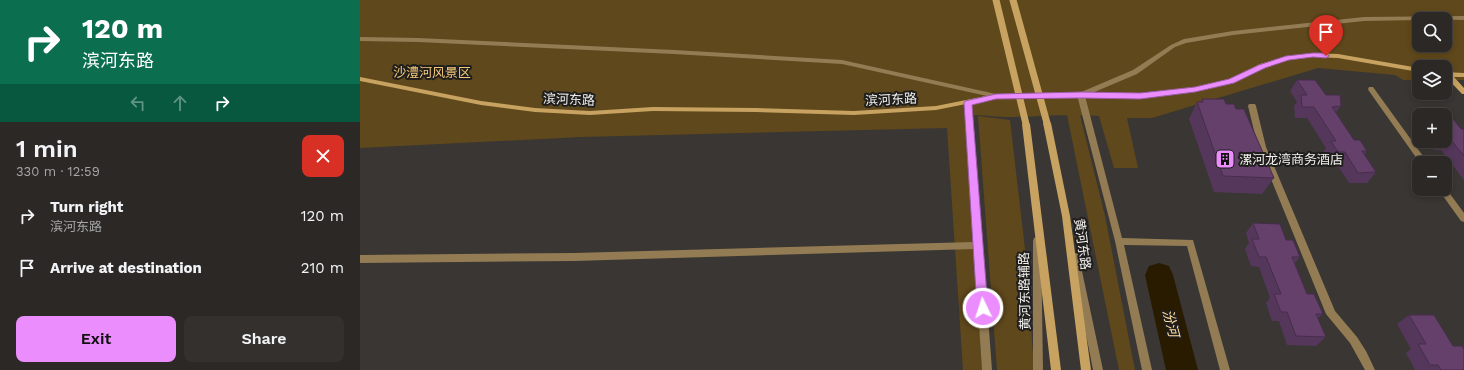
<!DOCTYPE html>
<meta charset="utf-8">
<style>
:root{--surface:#2b2826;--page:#33302e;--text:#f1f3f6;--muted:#a6a6a7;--line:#474443;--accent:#eb8dfc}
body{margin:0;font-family:"Work Sans","Noto Sans SC",sans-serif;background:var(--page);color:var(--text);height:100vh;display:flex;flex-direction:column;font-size:15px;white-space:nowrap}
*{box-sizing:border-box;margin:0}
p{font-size:13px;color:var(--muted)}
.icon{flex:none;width:22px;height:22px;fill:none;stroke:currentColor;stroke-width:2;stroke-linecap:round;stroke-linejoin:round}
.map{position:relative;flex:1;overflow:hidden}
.panel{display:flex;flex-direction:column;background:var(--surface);width:360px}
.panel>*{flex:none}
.banner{background:#0b6e4f;color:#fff;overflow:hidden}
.tools{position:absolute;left:1052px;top:12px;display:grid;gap:8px}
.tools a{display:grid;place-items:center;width:40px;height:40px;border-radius:8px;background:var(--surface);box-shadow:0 2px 6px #0003,0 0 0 1px var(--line);font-size:20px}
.pin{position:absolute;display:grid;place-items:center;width:34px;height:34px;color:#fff;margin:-41px -17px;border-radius:50% 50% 50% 0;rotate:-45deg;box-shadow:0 0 4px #0007}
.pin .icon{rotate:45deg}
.me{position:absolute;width:44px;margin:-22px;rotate:356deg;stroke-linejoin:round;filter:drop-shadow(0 0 3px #0008)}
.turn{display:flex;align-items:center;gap:14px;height:84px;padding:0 16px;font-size:18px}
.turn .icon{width:52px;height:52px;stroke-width:2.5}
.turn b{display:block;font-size:28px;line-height:34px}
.lanes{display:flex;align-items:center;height:38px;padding:0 16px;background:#0003;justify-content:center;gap:20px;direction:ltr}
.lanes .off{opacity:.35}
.round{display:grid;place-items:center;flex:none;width:42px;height:42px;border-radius:8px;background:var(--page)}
.headline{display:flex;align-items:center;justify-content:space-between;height:68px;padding:0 16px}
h1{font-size:24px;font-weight:600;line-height:30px}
.button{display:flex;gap:8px;margin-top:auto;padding:8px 16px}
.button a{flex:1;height:46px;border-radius:8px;background:var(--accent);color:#111;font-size:16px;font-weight:600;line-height:46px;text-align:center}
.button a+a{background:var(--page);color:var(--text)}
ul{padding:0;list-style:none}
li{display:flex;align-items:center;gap:12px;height:52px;padding:0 16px}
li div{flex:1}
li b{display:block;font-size:15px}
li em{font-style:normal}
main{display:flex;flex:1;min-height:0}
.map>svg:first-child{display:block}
.green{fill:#5f481b;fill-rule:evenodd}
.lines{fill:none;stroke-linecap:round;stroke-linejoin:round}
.river{fill:#291b00;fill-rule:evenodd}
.street{fill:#937c54;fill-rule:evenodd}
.secondary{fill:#c7a260;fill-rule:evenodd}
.secondary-bridge{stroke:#c7a260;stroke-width:7}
.wall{fill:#56375c}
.building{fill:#64406b;stroke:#462d4b}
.route{fill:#eb8dfc;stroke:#995ca4}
.labels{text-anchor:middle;stroke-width:4;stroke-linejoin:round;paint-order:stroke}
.park-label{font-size:13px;fill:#f7cb7a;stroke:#1f1e1c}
.street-label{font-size:13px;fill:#f2f1ee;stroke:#1f1e1c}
.poi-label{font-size:13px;fill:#f2f1ee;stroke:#1f1e1c;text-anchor:start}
.water-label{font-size:14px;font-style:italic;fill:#ffdc9d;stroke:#1f1e1c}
</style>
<main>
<section class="panel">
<div class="banner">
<div class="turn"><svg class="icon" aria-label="right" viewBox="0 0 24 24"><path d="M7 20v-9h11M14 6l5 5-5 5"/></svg><div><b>120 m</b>滨河东路</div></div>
<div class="lanes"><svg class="icon off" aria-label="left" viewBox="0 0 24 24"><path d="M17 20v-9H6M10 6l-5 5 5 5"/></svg><svg class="icon off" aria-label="ahead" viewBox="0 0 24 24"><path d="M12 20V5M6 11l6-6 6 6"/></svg><svg class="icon" aria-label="right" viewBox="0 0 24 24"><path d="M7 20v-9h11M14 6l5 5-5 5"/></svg></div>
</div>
<div class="headline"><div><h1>1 min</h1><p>330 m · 12:59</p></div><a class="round" style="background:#d93025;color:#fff"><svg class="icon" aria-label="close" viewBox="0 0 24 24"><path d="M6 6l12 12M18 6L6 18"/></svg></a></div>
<ul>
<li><svg class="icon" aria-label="right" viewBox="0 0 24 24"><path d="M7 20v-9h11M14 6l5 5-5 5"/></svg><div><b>Turn right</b><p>滨河东路</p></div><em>120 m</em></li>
<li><svg class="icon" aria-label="arrive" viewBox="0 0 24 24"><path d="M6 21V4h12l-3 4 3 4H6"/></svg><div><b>Arrive at destination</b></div><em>210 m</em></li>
</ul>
<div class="button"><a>Exit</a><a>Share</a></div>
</section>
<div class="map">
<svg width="1104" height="370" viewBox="0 0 1104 370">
<rect width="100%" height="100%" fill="#393633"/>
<path class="green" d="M 0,0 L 1104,0 L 1104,80 L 1085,80 L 1085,67 L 1059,67 L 1059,80 L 1043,80 L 1035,75 L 958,68 L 792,118 L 767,118 L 778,168 L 754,168 L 739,116 C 708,113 677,117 646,117 C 631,117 621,114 606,116 L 622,370 L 603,370 L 587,128 L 221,137 L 0,148 ZM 1059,19 L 1085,19 L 1085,45 L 1059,45 Z
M 707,115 L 720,115 L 745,216 L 775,370 L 759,370 Z
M 618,116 L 650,120 L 667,266 L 674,370 L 637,370 Z"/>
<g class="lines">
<path class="river" d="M 799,263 L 809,266 L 813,275 L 838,370 L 806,370 L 785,275 L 789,266 Z"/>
<path class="street" d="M 1104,16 L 1104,20 L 1059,19 L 1059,20 L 1004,21 L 873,35 L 826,43 L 815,47 L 777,74 L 725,96 L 762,238 L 833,240 L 870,370 L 860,370 L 827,246 L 764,245 L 792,370 L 782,370 L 755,241 L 717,95 L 719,93 L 773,70 L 811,45 L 824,39 L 873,31 L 1004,17 Z
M 0,37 L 58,38 L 314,50 L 482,60 L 636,94 L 640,96 L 636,98 L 482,64 L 314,54 L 58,42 L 0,41 Z
M 1009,87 L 1013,87 L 1068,163 L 1060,163 L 1009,91 L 1008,89 Z
M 605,101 L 611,101 L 612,103 L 632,370 L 622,370 L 614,249 L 214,261 L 0,263 L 0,255 L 214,253 L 614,242 L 604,103 Z
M 889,104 L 895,104 L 896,106 L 906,147 L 975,311 L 997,337 L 1006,351 L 1015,370 L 1005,370 L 990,343 L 966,314 L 898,147 L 888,106 Z
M 1085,187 L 1104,213 L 1104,222 L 1101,221 L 1078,189 L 1085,189 Z
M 677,237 L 680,238 L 681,241 L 683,370 L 673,370 L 673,241 L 674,238 Z
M 715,253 L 718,254 L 719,257 L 743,370 L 733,370 L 711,257 L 712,254 Z"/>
<path class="secondary" d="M 953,53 L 978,54 L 1059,68 L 1059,72 L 978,58 L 953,57 L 929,60 L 904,68 L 871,83 L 835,91 L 780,98 L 636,98 L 576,110 L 494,115 L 396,112 L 293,111 L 230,115 L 175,112 L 121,105 L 0,81 L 0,77 L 121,101 L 175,108 L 230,111 L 293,107 L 396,108 L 494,111 L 576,106 L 636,94 L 780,94 L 835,87 L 869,79 L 900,64 L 929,56 Z
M 1085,72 L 1104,73 L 1104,77 L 1094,77 L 1104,88 L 1104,94 L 1102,94 L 1085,76 Z
M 687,120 L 691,123 L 710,216 L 731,370 L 721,370 L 702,216 L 683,123 Z
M 666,121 L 670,124 L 701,370 L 691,370 L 662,124 Z"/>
<path class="secondary-bridge" d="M 636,0 L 666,124
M 653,0 L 687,123"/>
</g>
<path class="wall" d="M 937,80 L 966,95 L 981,106 L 976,112 L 994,140 L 1007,151 L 1004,155 L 1016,172 L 1007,183 L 989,183 L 976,163 L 970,163 L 963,152 L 966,148 L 947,118 L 935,118 L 934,106 L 937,102 L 930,91 Z
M 842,99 L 866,104 L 876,109 L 914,178 L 902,194 L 854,192 L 829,119 L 837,102 L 840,102 Z
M 1068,111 L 1087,111 L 1101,129 L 1104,129 L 1104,180 L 1081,150 L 1074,150 L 1067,141 L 1085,141 L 1085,115 L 1064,115 Z
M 893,223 L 926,240 L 940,257 L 935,263 L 947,294 L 963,314 L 958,318 L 966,337 L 956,346 L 927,345 L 919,321 L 912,321 L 906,303 L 910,298 L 899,267 L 891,266 L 885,249 L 889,243 L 886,233 Z
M 1049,315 L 1093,346 L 1104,370 L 1055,370 L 1046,353 L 1051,349 L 1037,324 Z"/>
<path class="building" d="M 937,80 L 955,80 L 966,95 L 980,95 L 981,106 L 972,107 L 994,140 L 1000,140 L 1007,151 L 1002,151 L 1016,172 L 998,173 L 985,152 L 978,152 L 971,141 L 976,141 L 954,107 L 942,107 L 941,95 L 947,95 Z
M 842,99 L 864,99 L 866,104 L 874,104 L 876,109 L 884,109 L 914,178 L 863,176 L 837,102 L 843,102 Z
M 1068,111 L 1087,111 L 1101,129 L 1104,129 L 1104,156 L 1091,140 L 1085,140 L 1085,115 L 1071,115 Z
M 893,223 L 920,224 L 926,240 L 933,240 L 940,257 L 932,257 L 947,294 L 954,294 L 963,314 L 956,314 L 966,337 L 936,336 L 927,312 L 921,312 L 914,294 L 921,294 L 906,257 L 899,257 L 892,239 L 899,239 Z
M 1049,315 L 1074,315 L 1093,346 L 1102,346 L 1104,349 L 1104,370 L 1081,370 L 1078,365 L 1070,365 L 1058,344 L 1066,344 Z"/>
<path class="route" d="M 953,53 L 966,53 L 969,56 L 966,58 L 953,57 L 929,60 L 905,68 L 874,83 L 835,92 L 780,99 L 721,98 L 636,99 L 612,105 L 628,308 L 626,311 L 623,312 L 619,311 L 617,308 L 604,103 L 605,101 L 636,94 L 721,92 L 780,93 L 835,87 L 869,79 L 899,65 L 926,56 Z"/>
<defs>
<symbol id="building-square" viewBox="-11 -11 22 22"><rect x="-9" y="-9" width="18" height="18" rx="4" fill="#eb8dfc" stroke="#1f1e1c"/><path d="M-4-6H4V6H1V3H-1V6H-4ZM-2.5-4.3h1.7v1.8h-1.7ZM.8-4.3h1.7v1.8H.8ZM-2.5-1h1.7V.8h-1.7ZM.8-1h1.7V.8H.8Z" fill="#111"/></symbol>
</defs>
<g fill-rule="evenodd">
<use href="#building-square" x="854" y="148" width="22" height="22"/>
</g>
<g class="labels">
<g class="park-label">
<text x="72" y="77">沙澧河风景区</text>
</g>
<g class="street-label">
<text transform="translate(209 99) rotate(2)" y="5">滨河东路</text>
<text transform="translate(531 99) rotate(-3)" y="5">滨河东路</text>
<text transform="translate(723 244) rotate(82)" y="5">黄河东路</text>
<text transform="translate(664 291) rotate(-91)" y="5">黄河东路辅路</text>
</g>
<g class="poi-label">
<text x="879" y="164">漯河龙湾商务酒店</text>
</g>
<g class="water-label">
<text transform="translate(811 323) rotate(76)" y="5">汾河</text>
</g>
</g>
</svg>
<div class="tools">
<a><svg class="icon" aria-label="search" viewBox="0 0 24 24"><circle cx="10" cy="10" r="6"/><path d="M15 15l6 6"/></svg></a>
<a><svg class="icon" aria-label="layers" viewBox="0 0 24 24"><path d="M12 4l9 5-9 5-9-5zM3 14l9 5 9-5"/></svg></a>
<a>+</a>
<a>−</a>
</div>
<div class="pin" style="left:966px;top:56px;background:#d93025"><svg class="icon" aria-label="arrive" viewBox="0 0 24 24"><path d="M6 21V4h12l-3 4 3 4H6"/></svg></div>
<svg class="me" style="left:623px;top:308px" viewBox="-20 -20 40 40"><circle r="17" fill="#eb8dfc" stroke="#fff" stroke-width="3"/><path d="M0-11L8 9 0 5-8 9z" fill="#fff"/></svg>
</div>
</main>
